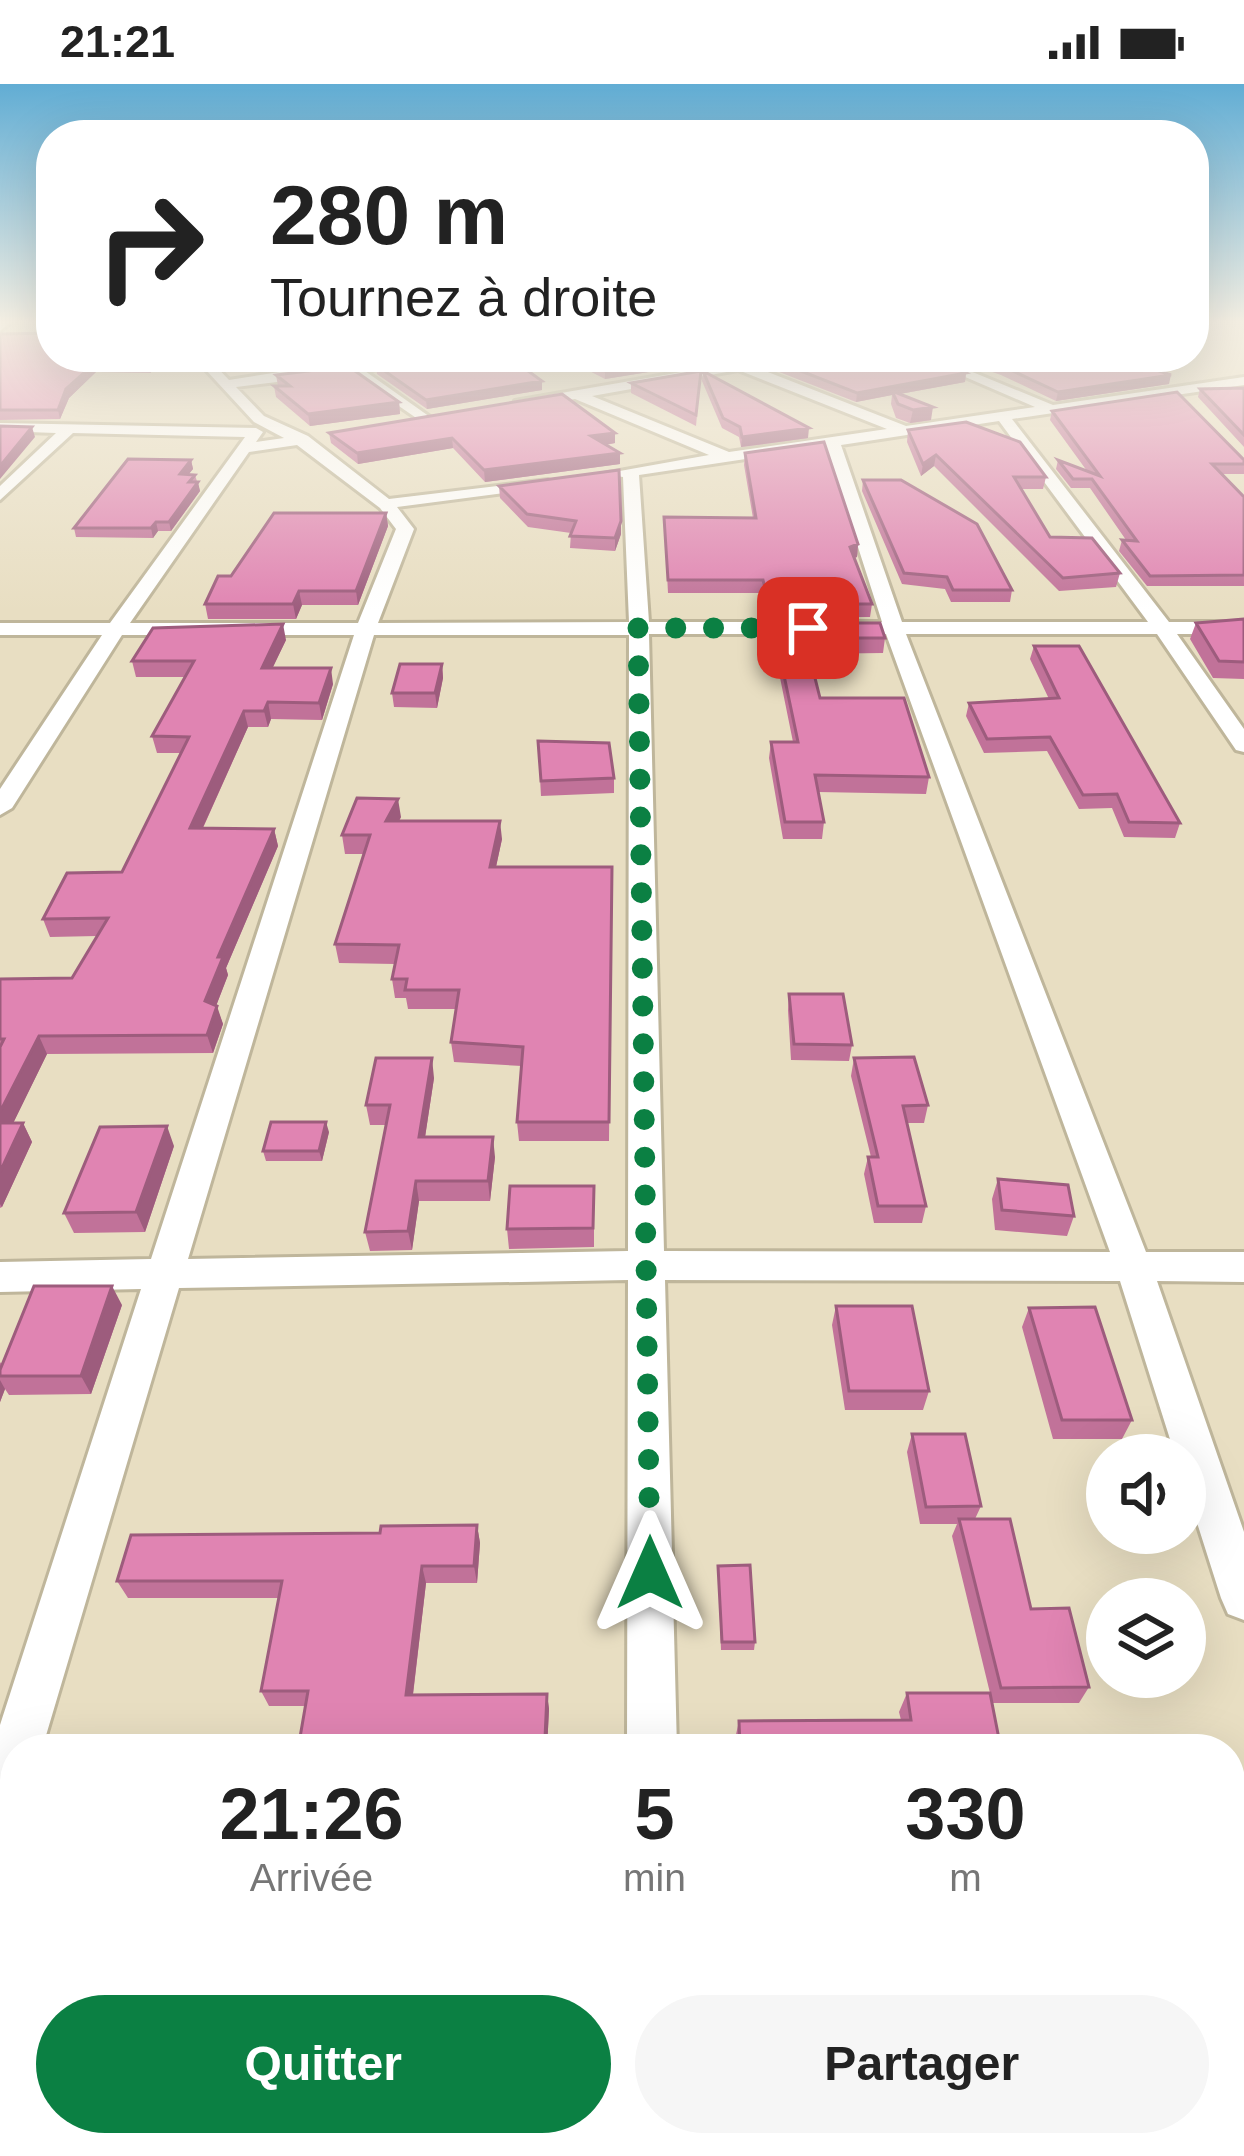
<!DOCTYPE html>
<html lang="fr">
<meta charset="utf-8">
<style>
:root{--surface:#fff;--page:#f6f6f6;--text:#222;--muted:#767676;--accent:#0b8043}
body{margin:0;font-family:Arial,sans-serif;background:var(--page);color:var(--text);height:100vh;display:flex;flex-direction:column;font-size:45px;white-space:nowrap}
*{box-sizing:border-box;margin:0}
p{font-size:39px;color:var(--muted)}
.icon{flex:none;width:66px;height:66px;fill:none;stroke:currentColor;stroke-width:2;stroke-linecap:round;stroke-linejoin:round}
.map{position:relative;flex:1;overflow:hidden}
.panel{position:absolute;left:0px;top:1650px;width:1245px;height:423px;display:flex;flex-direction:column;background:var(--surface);border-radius:48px 48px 0 0;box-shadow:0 12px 48px #0002}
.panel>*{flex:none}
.hud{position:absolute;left:36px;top:36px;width:1173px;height:252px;border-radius:48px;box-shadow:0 12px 48px #0002;background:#fff;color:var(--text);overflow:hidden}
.fabs{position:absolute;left:1086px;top:1350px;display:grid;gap:24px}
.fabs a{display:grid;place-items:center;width:120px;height:120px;border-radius:50%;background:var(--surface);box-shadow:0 12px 48px #0002;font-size:60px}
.pin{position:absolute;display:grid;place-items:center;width:102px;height:102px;color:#fff;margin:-51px;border-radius:24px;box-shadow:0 6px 18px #0006}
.me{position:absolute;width:132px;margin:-66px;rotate:0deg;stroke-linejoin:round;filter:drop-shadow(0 0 9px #0008)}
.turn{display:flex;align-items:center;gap:42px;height:252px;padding:0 36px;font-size:54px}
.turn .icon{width:156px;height:156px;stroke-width:2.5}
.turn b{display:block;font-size:84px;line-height:102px}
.eta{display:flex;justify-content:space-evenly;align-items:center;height:204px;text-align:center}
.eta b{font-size:72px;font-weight:800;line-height:84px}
.cta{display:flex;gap:24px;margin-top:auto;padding:24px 36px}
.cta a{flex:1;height:138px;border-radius:72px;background:var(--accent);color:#fff;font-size:48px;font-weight:800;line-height:138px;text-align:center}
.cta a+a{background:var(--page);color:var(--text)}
.status{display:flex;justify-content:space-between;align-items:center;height:84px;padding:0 60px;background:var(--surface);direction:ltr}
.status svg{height:33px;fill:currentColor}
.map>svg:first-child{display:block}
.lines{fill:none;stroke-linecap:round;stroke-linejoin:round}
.street-casing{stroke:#bfb69b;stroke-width:6}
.street{fill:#fff;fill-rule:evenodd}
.wall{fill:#c17299}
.shaded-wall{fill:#9d5c7d}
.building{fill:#e084b2;stroke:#9d5c7d;stroke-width:3}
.route{stroke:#0b8043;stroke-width:21;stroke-dasharray:0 37.8}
</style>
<div class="status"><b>21:21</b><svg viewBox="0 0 49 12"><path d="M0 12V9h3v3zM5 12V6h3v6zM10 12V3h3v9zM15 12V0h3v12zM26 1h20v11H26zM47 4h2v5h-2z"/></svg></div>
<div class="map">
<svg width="1244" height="2072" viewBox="0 0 1244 2072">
<rect width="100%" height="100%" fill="#e8dec2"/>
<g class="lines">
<defs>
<path id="street" d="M 0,238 L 11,238 L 0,247 Z
M 194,273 L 207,273 L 229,296 L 349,277 L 449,273 L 365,287 L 430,333 L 425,340 L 351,289 L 236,303 L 264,332 L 308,352 L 389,415 L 548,396 L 542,404 L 397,423 L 414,445 L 378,539 L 629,538 L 623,393 L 603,390 L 709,371 L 575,315 L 520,324 L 515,317 L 768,273 L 796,273 L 755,283 L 906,342 L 1035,323 L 919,273 L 936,273 L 1053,321 L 1244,293 L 1244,301 L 1012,335 L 1169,538 L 1244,538 L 1244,550 L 1177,550 L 1244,645 L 1244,668 L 1236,666 L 1157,550 L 906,550 L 1146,1168 L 1244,1168 L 1244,1198 L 1157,1197 L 1244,1448 L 1244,1536 L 1228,1530 L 1221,1514 L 1185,1401 L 1185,1371 L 1175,1371 L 1120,1197 L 665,1196 L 677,1665 L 627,1665 L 628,1196 L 179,1204 L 42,1665 L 15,1665 L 15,1740 L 0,1747 L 0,1641 L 141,1205 L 0,1208 L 0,1178 L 151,1175 L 354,551 L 122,551 L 12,724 L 0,731 L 0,705 L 102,551 L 0,551 L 0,539 L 110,539 L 245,353 L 73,349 L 0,416 L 0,402 L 56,349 L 0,347 L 0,339 L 256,344 L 263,348 L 256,358 L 284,354 L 254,338 ZM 738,286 L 887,345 L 729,368 L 592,312 ZM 999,337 L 1148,538 L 902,538 L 841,361 ZM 297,361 L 380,424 L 396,445 L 358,539 L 130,539 L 249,368 ZM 826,363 L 882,538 L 649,538 L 639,391 ZM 649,550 L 886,550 L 1110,1168 L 664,1167 ZM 374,551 L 629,551 L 628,1167 L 188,1175 Z
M 626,2058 L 686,2058 L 686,2072 L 626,2072 Z"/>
</defs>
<use href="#street" class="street-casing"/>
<use href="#street" class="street"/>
</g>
<path class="wall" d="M 0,250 L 168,273 L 150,289 L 96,288 L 69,314 L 60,335 L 0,336 Z
M 241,273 L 346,273 L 259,287 Z
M 562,273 L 696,273 L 692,281 L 605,295 Z
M 949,273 L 1118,273 L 1169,300 L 1056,317 L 1001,291 Z
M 770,275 L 966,289 L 965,298 L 900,310 L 931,336 L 910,339 L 896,334 L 891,320 L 892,311 L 856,318 L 769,284 Z
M 376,281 L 542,297 L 542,306 L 427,325 L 377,290 Z
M 701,287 L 696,342 L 631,309 L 631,299 Z
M 703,287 L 808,354 L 741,363 L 739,353 L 722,344 L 702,297 Z
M 276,291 L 399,318 L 400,330 L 310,342 L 276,313 L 274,302 L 278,302 Z
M 1244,304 L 1244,363 L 1198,313 L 1200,305 Z
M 1052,327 L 1244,376 L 1244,390 L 1221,390 L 1244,413 L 1244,502 L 1147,502 L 1119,467 L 1122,456 L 1126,456 L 1090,404 L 1071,404 L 1056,385 L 1058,376 L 1087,387 L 1050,336 Z
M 908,346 L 1046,393 L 1043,405 L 1021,405 L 1050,453 L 1120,489 L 1116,503 L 1059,507 L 934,382 L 921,392 L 907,358 Z
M 329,349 L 615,359 L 606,361 L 620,380 L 485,398 L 453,364 L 358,380 L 331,359 Z
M 745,369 L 858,460 L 857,473 L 854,474 L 872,520 L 870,533 L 768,533 L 762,509 L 668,509 L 664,433 L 753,434 L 744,381 Z
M 191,376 L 193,385 L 188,390 L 195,391 L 200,407 L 171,447 L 158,447 L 153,454 L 76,453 L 74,444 Z
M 863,396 L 1012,506 L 1010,518 L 951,518 L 945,505 L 902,500 L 862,407 Z
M 499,402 L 621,450 L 615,467 L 570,464 L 571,449 L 528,443 L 500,414 Z
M 386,429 L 388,442 L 358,521 L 302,521 L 296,535 L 208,535 L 205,520 L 231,492 Z
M 1244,535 L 1244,595 L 1213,594 L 1190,555 L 1196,539 Z
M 773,539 L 885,554 L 883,569 L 809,570 L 820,614 L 929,693 L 926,710 L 818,708 L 824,738 L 822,755 L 783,755 L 769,674 L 771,658 L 793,658 L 772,554 Z
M 286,556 L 272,584 L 333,600 L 322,636 L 271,635 L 268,643 L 248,643 L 203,744 L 274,745 L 278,762 L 226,884 L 228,891 L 216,922 L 223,940 L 213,969 L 47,970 L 13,1039 L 23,1039 L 32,1058 L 2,1123 L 0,1124 L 0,895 L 72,894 L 97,852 L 50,853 L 43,835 L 122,788 L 181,669 L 157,669 L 152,652 L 185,593 L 136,593 L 132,577 Z
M 1034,562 L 1180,739 L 1175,754 L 1124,753 L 1112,724 L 1079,725 L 1047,667 L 984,669 L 966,632 L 969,619 L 1049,615 L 1030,575 Z
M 442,580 L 443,594 L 437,624 L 394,623 L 392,609 Z
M 538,657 L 614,694 L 614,709 L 541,712 Z
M 401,733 L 399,737 L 502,755 L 496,783 L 612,783 L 609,1057 L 519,1057 L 517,1038 L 522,982 L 454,978 L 451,958 L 456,925 L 408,925 L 406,914 L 395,914 L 392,895 L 395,880 L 339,879 L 335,860 L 364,770 L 345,770 L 342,751 Z
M 789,910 L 852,961 L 849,977 L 791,976 L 788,926 Z
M 854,974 L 928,1021 L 924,1039 L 907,1039 L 926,1122 L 922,1139 L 874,1139 L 864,1090 L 868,1073 L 871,1073 L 851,992 Z
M 434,994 L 425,1053 L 495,1073 L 490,1117 L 419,1117 L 412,1166 L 370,1167 L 365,1148 L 386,1041 L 370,1041 L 366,1021 Z
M 329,1048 L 322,1077 L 266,1077 L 263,1067 Z
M 174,1062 L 145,1148 L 74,1149 L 64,1129 Z
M 998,1095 L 1074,1132 L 1067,1152 L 995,1146 L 992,1115 Z
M 594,1102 L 594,1163 L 509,1165 L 507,1145 Z
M 122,1221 L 91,1310 L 9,1311 L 5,1305 L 0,1318 L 0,1278 L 2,1281 Z
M 836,1222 L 929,1307 L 923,1326 L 845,1326 L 832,1241 Z
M 1029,1224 L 1132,1336 L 1122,1355 L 1053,1355 L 1022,1243 Z
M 912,1350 L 981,1422 L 975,1435 L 1031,1525 L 1089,1603 L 1079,1619 L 992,1619 L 1001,1665 L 736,1665 L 735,1655 L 739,1637 L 901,1636 L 899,1628 L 907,1609 L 990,1609 L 952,1452 L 957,1440 L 920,1440 L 907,1368 Z
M 477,1441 L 480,1459 L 477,1499 L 426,1499 L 413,1611 L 547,1610 L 549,1625 L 547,1665 L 298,1665 L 305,1622 L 269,1622 L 261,1607 L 279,1514 L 128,1514 L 117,1497 L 380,1449 Z
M 718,1482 L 755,1558 L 754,1566 L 721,1566 Z
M 1230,1805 L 1244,1805 L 1244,1861 L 1230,1861 Z
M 912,2058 L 1211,2058 L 1215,2072 L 1087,2072 L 1086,2069 L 914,2071 Z"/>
<path class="shaded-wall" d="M 156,273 L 168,273 L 150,289 L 148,280 Z
M 290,273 L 346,273 L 259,287 L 257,278 Z
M 689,273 L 696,273 L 692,281 L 605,295 L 605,287 Z
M 94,280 L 96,288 L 69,314 L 60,335 L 58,326 L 66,305 Z
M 966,289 L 965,298 L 894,311 L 892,307 L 892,311 L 856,318 L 857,309 Z
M 1171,291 L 1169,300 L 1056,317 L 1058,308 Z
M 542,297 L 542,306 L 427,325 L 426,316 Z
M 399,318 L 400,330 L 310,342 L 308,330 Z
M 933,323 L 931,336 L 910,339 L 913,326 Z
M 32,343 L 35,353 L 0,395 L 0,382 Z
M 809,344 L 808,354 L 741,363 L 742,353 Z
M 615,349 L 615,359 L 591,363 L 591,352 Z
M 452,354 L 453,364 L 358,380 L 357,369 Z
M 620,369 L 620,380 L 485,398 L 484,386 Z
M 936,371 L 934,382 L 921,392 L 923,380 Z
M 191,376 L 193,385 L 182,399 L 180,390 Z
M 198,398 L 200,407 L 171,447 L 169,438 Z
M 386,429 L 388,442 L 358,521 L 356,507 Z
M 621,437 L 621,450 L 615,467 L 615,454 Z
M 156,438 L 158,447 L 153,454 L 151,444 Z
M 858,460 L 857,473 L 848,476 L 850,463 Z
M 299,507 L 302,521 L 296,535 L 293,520 Z
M 283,540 L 286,556 L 265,600 L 262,584 Z
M 442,580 L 443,594 L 437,624 L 435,609 Z
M 331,584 L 333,600 L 322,636 L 319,619 Z
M 268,618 L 271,635 L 268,643 L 264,627 Z
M 244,627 L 248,643 L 195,761 L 190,744 Z
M 398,715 L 401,733 L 389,755 L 386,737 Z
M 500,737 L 502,755 L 492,801 L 490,783 Z
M 274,745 L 278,762 L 226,884 L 228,891 L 211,935 L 205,917 L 218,873 Z
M 217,922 L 223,940 L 213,969 L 207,951 Z
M 39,952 L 47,970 L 4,1058 L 0,1051 L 0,1028 Z
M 432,974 L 434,994 L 422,1073 L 419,1053 Z
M 326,1038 L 329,1048 L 322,1077 L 319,1067 Z
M 23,1039 L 32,1058 L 2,1123 L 0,1120 L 0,1088 Z
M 167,1042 L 174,1062 L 145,1148 L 136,1128 Z
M 493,1053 L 495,1073 L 490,1117 L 488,1097 Z
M 416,1097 L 419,1117 L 412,1166 L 408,1147 Z
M 112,1202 L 122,1221 L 91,1310 L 81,1292 Z
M 0,1296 L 5,1305 L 0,1318 Z
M 477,1441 L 480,1459 L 477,1499 L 474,1482 Z
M 422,1482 L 426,1499 L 411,1626 L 406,1611 Z
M 547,1610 L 549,1625 L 547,1665 L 545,1654 Z"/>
<path class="building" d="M 51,249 L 51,273 L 156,273 L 148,280 L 94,280 L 66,305 L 58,326 L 0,326 L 0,250 Z
M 250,273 L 290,273 L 257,278 Z
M 424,273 L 509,273 L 542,297 L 426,316 L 376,281 Z
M 578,273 L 689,273 L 605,287 Z
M 780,273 L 929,273 L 966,289 L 857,309 L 770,275 Z
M 975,273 L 1118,273 L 1171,291 L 1058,308 L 1002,282 Z
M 348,282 L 399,318 L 308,330 L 274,302 L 290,302 L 276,291 Z
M 701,287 L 696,331 L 631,299 Z
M 703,287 L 809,344 L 742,353 L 740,343 L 723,334 Z
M 1244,304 L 1244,351 L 1200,305 Z
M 892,307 L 933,323 L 913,326 L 898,320 Z
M 1177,308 L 1244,376 L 1244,380 L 1212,380 L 1244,413 L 1244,491 L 1150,492 L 1122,456 L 1137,457 L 1092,395 L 1073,395 L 1058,376 L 1100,392 L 1052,327 Z
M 562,310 L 615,349 L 591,352 L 620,369 L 484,386 L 452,354 L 357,369 L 329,349 Z
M 966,338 L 1020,358 L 1046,393 L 1014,393 L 1050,453 L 1092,454 L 1120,489 L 1063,494 L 936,371 L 923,380 L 908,346 Z
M 0,342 L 32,343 L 0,382 Z
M 824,358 L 858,460 L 850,463 L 872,520 L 769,520 L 763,496 L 668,496 L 664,433 L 756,434 L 745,369 Z
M 128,375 L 191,376 L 180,390 L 195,391 L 189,398 L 198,398 L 169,438 L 156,438 L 151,444 L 74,444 Z
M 619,386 L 621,437 L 615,454 L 570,452 L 576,437 L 527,430 L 499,402 Z
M 863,396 L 901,396 L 977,440 L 1012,506 L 953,506 L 947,493 L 904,489 Z
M 274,429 L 386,429 L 356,507 L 299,507 L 293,520 L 205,520 L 218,492 L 231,492 Z
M 1244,535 L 1244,578 L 1219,577 L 1196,539 Z
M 773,539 L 880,539 L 885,554 L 805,554 L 820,614 L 904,614 L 929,693 L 815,691 L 824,738 L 785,738 L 771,658 L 798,658 Z
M 283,540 L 262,584 L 331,584 L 319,619 L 268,618 L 264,627 L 244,627 L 190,744 L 274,745 L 218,873 L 223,873 L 205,917 L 217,922 L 207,951 L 39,952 L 0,1028 L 0,963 L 4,955 L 0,955 L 0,895 L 72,894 L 108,834 L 43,835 L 67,789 L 122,788 L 189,653 L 152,652 L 194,577 L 132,577 L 153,544 Z
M 1034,562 L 1079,562 L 1180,739 L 1129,738 L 1117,710 L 1083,711 L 1050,653 L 987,655 L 969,619 L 1059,614 Z
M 400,580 L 442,580 L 435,609 L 392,609 Z
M 538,657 L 609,659 L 614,694 L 541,697 Z
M 357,714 L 398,715 L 386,737 L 500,737 L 490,783 L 612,783 L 609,1038 L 517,1038 L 523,963 L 451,958 L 459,906 L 405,906 L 407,895 L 392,895 L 399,861 L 335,860 L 370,751 L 342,751 Z
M 789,910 L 843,910 L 852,961 L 794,960 Z
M 914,973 L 928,1021 L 903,1022 L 926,1122 L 878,1122 L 868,1073 L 878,1073 L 854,974 Z
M 376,974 L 432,974 L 419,1053 L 493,1053 L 488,1097 L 416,1097 L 408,1147 L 365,1148 L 390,1021 L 366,1021 Z
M 271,1038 L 326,1038 L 319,1067 L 263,1067 Z
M 0,1039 L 23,1039 L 0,1088 Z
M 167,1042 L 136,1128 L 64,1129 L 100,1043 Z
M 998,1095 L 1068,1101 L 1074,1132 L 1002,1126 Z
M 510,1102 L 594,1102 L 593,1144 L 507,1145 Z
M 34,1202 L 112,1202 L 81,1292 L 0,1292 L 0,1286 Z
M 836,1222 L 912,1222 L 929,1307 L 849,1307 Z
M 1095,1223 L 1132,1336 L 1062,1336 L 1029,1224 Z
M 912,1350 L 965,1350 L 981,1422 L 926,1423 Z
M 959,1435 L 1010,1435 L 1031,1525 L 1069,1524 L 1089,1603 L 1001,1604 Z
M 477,1441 L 474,1482 L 422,1482 L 406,1611 L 547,1610 L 545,1654 L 430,1655 L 428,1665 L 298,1665 L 308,1607 L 261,1607 L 282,1497 L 117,1497 L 131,1451 L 380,1449 L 381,1442 Z
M 750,1481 L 755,1558 L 722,1558 L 718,1482 Z
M 907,1609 L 990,1609 L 1001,1665 L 740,1665 L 739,1637 L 911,1636 Z
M 1230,1805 L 1244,1805 L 1244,1849 L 1230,1850 Z
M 924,2058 L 1211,2058 L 1215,2072 L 1105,2072 L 1103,2061 L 924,2063 Z
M 902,2064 L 902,2072 L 755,2072 L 754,2065 Z"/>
<linearGradient id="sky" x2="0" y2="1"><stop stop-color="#61add4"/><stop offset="0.45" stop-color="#f5f0e4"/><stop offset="1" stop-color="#f5f0e4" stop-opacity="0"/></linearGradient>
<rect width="1244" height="528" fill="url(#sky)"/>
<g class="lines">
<path class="route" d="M 650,1489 L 638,544 L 808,544"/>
</g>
</svg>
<div class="fabs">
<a><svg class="icon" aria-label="sound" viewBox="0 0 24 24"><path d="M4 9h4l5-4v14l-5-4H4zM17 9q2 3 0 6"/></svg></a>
<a><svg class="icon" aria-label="layers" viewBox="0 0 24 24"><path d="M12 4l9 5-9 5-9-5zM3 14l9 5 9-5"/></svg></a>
</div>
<div class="pin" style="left:808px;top:544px;background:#d93025"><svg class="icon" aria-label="arrive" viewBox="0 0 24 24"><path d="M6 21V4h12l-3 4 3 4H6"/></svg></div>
<svg class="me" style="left:650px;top:1489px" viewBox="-20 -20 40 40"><path d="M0-17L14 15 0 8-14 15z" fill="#0b8043" stroke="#fff" stroke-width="4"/></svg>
<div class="hud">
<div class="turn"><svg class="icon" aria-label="right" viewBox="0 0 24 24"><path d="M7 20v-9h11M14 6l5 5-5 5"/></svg><div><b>280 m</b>Tournez à droite</div></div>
</div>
<section class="panel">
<div class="eta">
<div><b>21:26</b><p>Arrivée</p></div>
<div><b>5</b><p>min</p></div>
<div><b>330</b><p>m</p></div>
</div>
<div class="cta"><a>Quitter</a><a>Partager</a></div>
</section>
</div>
